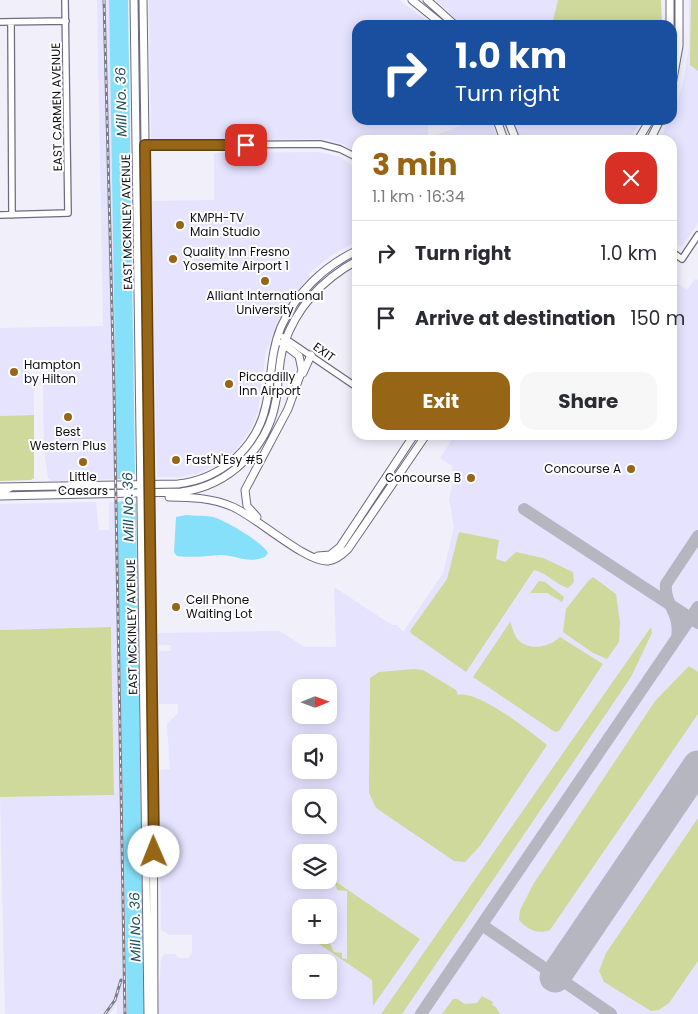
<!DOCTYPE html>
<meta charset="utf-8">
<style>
:root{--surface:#fff;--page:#f7f7f7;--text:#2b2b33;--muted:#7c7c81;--line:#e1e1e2;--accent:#966616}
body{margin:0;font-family:Poppins,sans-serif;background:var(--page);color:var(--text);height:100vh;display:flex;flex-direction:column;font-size:19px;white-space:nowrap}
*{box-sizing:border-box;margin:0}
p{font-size:16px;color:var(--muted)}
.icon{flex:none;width:28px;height:28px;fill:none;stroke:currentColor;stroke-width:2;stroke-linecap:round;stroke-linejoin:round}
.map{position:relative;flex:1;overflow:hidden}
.drawer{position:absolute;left:352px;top:135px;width:325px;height:305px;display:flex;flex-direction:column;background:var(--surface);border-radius:15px;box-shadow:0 2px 12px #0003}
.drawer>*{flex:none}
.banner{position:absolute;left:352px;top:20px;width:325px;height:105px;border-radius:15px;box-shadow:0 2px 12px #0003;background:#1a4fa0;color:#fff;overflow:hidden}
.needle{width:32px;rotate:89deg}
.fabs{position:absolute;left:292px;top:679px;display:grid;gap:10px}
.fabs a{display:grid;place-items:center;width:45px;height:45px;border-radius:10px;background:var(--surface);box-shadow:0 2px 12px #0003;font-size:25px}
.pin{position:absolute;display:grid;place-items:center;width:42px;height:42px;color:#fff;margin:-21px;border-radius:10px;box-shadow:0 2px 8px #0006}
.me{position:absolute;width:55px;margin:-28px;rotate:359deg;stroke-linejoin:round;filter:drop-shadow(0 0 4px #0008)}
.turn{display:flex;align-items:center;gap:18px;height:105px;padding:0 20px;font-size:22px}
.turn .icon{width:65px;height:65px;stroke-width:2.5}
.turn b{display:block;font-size:35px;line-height:42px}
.round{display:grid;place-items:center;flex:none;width:52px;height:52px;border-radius:15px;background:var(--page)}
.head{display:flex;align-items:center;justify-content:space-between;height:85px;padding:0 20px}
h1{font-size:30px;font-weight:700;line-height:38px;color:var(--accent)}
.action{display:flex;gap:10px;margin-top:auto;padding:10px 20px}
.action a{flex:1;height:58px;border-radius:15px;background:var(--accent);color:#fff;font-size:20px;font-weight:700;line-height:58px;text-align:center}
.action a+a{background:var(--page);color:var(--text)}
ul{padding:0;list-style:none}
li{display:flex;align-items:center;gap:15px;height:65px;padding:0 20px;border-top:1px solid var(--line)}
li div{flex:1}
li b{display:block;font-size:19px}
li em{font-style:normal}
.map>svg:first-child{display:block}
.built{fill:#e6e3ff;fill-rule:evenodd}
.green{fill:#cfd99c}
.water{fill:#87e0fa}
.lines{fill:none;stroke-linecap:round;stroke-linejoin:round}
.canal{stroke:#87e0fa;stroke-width:5}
.taxiway{stroke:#b6b6c0;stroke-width:12}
.runway{stroke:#b6b6c0;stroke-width:31}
.minor-casing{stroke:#6d6b82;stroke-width:8}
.major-casing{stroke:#6d6b82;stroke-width:9}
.minor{stroke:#fff;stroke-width:5.5}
.major{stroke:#fff;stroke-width:7}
.rail-casing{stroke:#7d7c86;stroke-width:3}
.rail{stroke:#fff;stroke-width:1;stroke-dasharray:4;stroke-linecap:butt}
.route-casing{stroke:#62420e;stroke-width:12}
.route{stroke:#966616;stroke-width:9}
.poi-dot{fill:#966616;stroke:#fff;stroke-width:2}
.labels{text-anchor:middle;stroke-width:4;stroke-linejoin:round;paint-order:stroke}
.street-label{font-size:12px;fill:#0f0e16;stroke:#fff}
.poi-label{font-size:12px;fill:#0f0e16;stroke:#fff;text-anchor:start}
.water-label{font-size:14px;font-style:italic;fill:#1d515f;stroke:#fff}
</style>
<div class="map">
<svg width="698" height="1014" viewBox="0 0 698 1014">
<rect width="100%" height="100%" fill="#f0effa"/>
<path class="built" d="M 97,0 L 109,0 L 117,479 L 52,481 L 48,478 L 44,450 L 43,385 L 49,370 L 47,364 L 36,361 L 29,367 L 29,372 L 34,382 L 34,415 L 0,416 L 0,328 L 103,326 Z
M 149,0 L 399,0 L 433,25 L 358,25 L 358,120 L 428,120 L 428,138 L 476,120 L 490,120 L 498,140 L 428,140 L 428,138 L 380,140 L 380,138 L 378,140 L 358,140 L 357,152 L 343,144 L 323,139 L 151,140 Z
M 436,0 L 558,0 L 553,20 L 559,25 L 462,25 Z
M 689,0 L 698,0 L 698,223 L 682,247 L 673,241 L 672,140 L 660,140 L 669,120 L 672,120 L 673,112 L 682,87 L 686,66 L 689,46 Z
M 513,120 L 641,120 L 629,140 L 520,140 Z
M 320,152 L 340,157 L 357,169 L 357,241 L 332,255 L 308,274 L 310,276 L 282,313 L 266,351 L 258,410 L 252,427 L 238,447 L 225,460 L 199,473 L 181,477 L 157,477 L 151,201 L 214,200 L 214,153 Z
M 695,279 L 698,280 L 698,1014 L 158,1014 L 161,958 L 165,954 L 175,954 L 178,958 L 188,958 L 192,953 L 192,935 L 170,935 L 161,930 L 159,770 L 170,769 L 167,724 L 178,713 L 178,704 L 159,704 L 159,651 L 171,651 L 171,645 L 158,645 L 158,633 L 280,631 L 304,647 L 336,647 L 334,587 L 392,625 L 397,625 L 403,632 L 443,573 L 454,527 L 449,499 L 453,481 L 452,466 L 440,458 L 455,435 L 672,435 L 673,284 L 674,281 L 687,290 ZM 301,688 L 329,688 L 329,715 L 301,715 ZM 301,742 L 329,742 L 329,770 L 301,770 ZM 301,798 L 329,798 L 329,825 L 301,825 ZM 301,852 L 329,852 L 329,880 L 301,880 ZM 301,908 L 329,908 L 329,935 L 301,935 ZM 301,962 L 329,962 L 329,990 L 301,990 Z
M 96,502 L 99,530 L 109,530 L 109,502 L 117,502 L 127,1014 L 117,1014 L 117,1004 L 110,1014 L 5,1014 L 0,797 L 114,795 L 111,627 L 0,630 L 0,504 Z"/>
<path class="green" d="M 558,0 L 661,0 L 662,25 L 559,25 L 553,20 Z
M 691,0 L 698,0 L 698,71 L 690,65 Z
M 34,415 L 34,478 L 31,480 L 0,481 L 0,416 Z
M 459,532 L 499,540 L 496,559 L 505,562 L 516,552 L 543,558 L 573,572 L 574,582 L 568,588 C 555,584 547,573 534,570 L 466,672 L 412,634 L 410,631 L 447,579 Z
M 593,577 L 616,594 L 620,623 L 619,642 L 607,659 L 593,653 L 563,632 L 566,609 L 588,581 Z
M 539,581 L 545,582 L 564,597 L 562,602 L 547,593 L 530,593 Z
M 510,622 C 512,626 513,632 516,637 C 526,652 549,648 560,637 L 603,664 L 559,731 L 555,732 L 473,677 Z
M 111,627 L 114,795 L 0,797 L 0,630 Z
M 651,627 L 652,633 L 631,677 L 402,1014 L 381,1014 Z
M 689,666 L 698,672 L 698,714 L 550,930 C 537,935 527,929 519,920 L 520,910 L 534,883 L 655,701 Z
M 414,669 L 423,670 L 456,690 L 458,695 C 478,690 530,731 547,745 L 480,846 L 465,862 L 454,861 L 376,808 L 369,793 L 370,678 L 379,672 Z
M 698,818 L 698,961 L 669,1003 L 659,1010 L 651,1011 L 604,982 L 599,971 L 606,953 Z
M 329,877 L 420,939 L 373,1006 L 372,980 L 319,944 L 321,941 L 321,943 L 330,943 L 334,952 L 342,953 L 342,958 L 347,959 L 347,891 L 337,890 L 336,885 L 326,885 L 326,880 L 329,880 Z
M 482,996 L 493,1002 L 492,1005 L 496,1007 L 500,1014 L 442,1014 L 453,999 L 457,999 L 465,1004 L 477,1003 Z"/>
<path class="water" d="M 109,0 L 128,0 L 135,473 L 132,479 L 117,479 Z
M 132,500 L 136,504 L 144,1014 L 127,1014 L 117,502 Z
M 186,515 C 195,516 204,515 213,517 C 225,520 264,543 268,553 L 265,557 C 248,564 235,555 221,555 C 206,556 192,558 177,556 L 174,552 L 176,517 Z"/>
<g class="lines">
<path class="canal" d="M 127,472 L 127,506"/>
<path class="taxiway" d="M 524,509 L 698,623
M 677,638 C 681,611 664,606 666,584 L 698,536
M 482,925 L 611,1014
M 421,1014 L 698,607"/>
<path class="runway" d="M 555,977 L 698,766"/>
<defs>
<path id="minor" d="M 0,22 L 66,21
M 11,22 L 12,215
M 145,145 L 320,144 L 340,149 L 358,158
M 0,215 L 68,213 L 65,0
M 672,252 L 682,259 L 698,235
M 283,337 L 358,388
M 0,492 L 6,491 L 12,487"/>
<path id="major" d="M 134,0 L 148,1014
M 143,0 L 153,707 L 154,1014
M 412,0 L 443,25
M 427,0 L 455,25
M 670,0 L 670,25
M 672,85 L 679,46 L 679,0
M 497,120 L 504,140
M 508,120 L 516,140
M 638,140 L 650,120
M 650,140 L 660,120
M 303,373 L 311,355
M 0,487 L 178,484 C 221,479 257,448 266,405 C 272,379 270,353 281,327 C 296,293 324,266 358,250
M 0,496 L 181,492 C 229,486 268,448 276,400 C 279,381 278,363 284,344 C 297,306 323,279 358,260
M 169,497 C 190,497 213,498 233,507 C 256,517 307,563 328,561 C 336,560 342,555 348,549 L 426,435
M 257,517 L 247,506 L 245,490 L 288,409 L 302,370 L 299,356 L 282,343
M 318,556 L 330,555 L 340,547 L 414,435"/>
</defs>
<use href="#minor" class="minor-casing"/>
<use href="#major" class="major-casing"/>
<use href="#minor" class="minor"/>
<use href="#major" class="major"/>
<defs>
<path id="rail" d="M 104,0 L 114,389 L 125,1014
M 105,1014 L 115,1000 L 121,980"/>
</defs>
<use href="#rail" class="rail-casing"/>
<use href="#rail" class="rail"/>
</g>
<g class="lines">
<defs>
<path id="route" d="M 154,852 L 145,145 L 246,145"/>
</defs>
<use href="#route" class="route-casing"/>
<use href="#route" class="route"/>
</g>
<g class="poi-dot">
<circle cx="180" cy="225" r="5"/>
<circle cx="173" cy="259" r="5"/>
<circle cx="265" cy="281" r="5"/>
<circle cx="14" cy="372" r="5"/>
<circle cx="229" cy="384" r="5"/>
<circle cx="68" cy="417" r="5"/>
<circle cx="176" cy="460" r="5"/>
<circle cx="83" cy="462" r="5"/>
<circle cx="631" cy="469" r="5"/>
<circle cx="471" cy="478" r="5"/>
<circle cx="176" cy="607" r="5"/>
</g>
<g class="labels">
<g class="street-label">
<text transform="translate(57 107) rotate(-91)" y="4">EAST CARMEN AVENUE</text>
<text transform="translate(127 222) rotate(-91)" y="4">EAST MCKINLEY AVENUE</text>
<text transform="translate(324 352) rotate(36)" y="4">EXIT</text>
<text transform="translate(132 627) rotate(-91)" y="4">EAST MCKINLEY AVENUE</text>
</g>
<g class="poi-label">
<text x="190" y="222">KMPH-TV<tspan x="190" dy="14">Main Studio</tspan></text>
<text x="183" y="256">Quality Inn Fresno<tspan x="183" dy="14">Yosemite Airport 1</tspan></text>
<text x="265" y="300" text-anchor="middle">Alliant International<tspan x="265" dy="14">University</tspan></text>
<text x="24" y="369">Hampton<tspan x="24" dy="14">by Hilton</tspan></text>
<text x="239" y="381">Piccadilly<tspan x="239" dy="14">Inn Airport</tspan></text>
<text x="68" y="436" text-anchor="middle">Best<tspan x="68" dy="14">Western Plus</tspan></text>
<text x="186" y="464">Fast'N'Esy #5</text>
<text x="621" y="473" text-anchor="end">Concourse A</text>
<text x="83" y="481" text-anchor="middle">Little<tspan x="83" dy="14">Caesars</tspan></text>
<text x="461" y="482" text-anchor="end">Concourse B</text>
<text x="186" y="604">Cell Phone<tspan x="186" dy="14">Waiting Lot</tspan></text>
</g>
<g class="water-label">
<text transform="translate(121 102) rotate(-91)" y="5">Mill No. 36</text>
<text transform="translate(128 507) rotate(-91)" y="5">Mill No. 36</text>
<text transform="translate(135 927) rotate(-91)" y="5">Mill No. 36</text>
</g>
</g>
</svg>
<div class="fabs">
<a><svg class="needle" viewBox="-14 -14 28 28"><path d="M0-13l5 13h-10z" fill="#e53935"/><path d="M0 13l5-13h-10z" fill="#7c7c81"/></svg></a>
<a><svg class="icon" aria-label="sound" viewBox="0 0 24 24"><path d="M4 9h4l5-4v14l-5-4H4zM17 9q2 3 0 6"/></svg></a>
<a><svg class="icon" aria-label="search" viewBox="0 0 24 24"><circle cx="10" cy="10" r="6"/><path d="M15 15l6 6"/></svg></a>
<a><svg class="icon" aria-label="layers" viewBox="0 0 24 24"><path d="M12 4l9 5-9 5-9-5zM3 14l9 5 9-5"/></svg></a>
<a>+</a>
<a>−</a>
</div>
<div class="pin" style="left:246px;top:145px;background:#d93025"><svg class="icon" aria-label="arrive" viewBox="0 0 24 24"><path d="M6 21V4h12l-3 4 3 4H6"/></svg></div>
<svg class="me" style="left:154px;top:852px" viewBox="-20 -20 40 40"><circle r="19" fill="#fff"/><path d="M0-13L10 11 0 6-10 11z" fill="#966616"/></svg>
<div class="banner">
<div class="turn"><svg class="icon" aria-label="right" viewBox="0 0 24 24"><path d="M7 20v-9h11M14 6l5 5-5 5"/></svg><div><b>1.0 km</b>Turn right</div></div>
</div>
<section class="drawer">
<div class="head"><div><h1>3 min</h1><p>1.1 km · 16:34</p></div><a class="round" style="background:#d93025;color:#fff"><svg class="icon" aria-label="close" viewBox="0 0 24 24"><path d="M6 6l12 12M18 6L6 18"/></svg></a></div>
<ul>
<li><svg class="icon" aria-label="right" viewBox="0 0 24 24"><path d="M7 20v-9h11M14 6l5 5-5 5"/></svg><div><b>Turn right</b></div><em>1.0 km</em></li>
<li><svg class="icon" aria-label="arrive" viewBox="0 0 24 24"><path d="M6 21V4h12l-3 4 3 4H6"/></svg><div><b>Arrive at destination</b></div><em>150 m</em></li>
</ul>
<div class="action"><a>Exit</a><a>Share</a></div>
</section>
</div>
